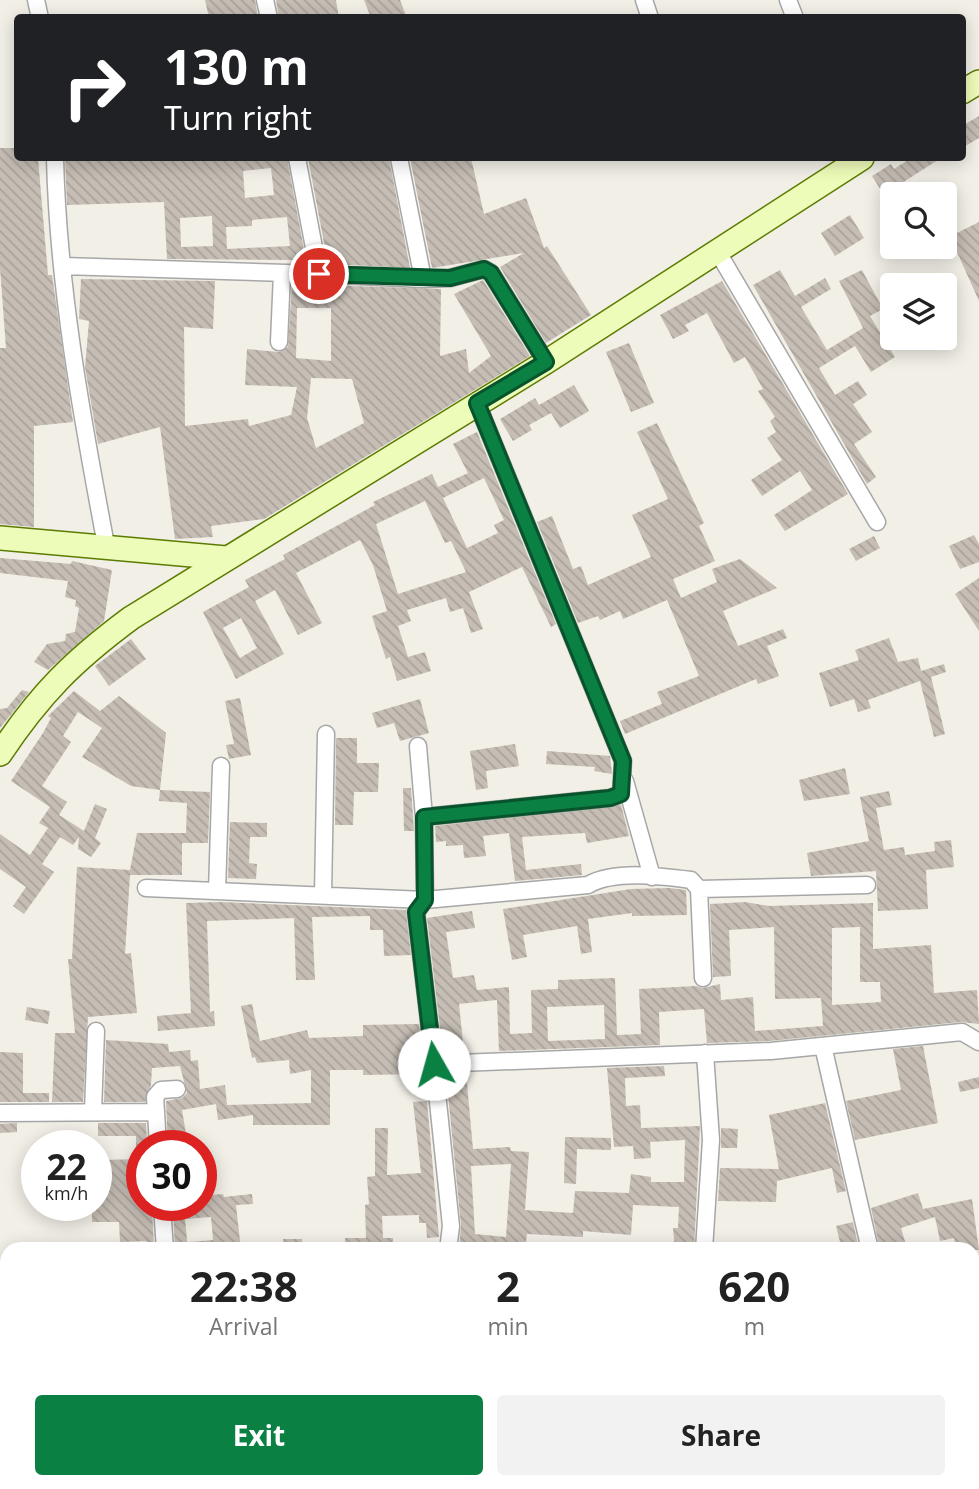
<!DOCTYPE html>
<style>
:root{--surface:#fff;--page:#f2f2f2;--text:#222;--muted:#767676;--accent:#0b8043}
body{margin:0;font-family:"Open Sans",sans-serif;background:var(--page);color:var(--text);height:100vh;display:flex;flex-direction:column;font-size:26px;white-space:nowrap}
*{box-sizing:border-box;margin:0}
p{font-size:23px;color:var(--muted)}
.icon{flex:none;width:38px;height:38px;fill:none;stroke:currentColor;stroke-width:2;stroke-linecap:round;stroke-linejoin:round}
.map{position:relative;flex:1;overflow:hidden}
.drawer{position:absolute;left:0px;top:1242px;width:980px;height:247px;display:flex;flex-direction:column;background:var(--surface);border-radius:21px 21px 0 0;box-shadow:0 4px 18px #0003}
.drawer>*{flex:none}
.banner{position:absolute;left:14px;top:14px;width:952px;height:147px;border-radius:7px;box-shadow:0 4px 18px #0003;background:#202124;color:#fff;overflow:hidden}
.fabs{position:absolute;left:880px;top:182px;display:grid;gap:14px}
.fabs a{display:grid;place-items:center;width:77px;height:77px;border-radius:7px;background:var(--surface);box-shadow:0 4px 18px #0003;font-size:35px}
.speed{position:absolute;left:21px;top:1130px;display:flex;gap:14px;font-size:35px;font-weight:700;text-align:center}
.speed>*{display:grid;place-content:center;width:91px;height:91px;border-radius:50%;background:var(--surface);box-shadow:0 4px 18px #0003;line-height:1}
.speed small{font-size:18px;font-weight:400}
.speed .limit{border:10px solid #d22;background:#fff;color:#111}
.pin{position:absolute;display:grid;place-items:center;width:60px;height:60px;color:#fff;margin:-30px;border:4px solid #fff;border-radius:50%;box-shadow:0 2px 7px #0007}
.me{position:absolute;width:77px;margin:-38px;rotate:353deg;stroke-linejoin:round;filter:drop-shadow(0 0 5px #0008)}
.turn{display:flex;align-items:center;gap:24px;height:147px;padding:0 35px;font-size:32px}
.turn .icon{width:91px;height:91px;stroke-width:2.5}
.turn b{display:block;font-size:49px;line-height:60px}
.eta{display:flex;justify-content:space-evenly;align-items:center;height:119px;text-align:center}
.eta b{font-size:42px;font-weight:700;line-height:49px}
.primary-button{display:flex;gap:14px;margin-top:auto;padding:14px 35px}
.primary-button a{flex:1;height:80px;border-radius:7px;background:var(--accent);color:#fff;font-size:28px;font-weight:700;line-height:80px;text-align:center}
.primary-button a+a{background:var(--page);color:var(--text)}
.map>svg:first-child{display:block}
.building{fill:url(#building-back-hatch);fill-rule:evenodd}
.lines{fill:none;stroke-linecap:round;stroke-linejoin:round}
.street-casing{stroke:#a7a7a7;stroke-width:19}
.secondary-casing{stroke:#5c7c01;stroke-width:26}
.street{stroke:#fff;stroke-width:16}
.secondary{stroke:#eefcb9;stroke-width:23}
.route-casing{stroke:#07532c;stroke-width:18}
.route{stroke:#0b8043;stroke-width:12}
</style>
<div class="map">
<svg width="979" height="1489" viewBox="0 0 979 1489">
<defs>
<pattern id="building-back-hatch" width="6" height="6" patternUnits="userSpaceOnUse" patternTransform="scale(1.75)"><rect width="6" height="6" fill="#c6beb5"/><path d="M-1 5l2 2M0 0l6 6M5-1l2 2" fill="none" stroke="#aaa39b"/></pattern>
</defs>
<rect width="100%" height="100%" fill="#f1efe6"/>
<path class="building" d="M 205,0 L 255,0 L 258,18 L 209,18 Z
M 276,0 L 336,0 L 339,18 L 279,18 Z
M 364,0 L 400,0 L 407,18 L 371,18 Z
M 979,116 L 979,138 L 962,148 L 962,126 Z
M 0,148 L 18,148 L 18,158 L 38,158 L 48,275 L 52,275 L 73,422 L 34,426 L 34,527 L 0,524 L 0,348 L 6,348 L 0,268 Z
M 65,158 L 287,158 L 306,260 L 167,259 L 164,202 L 67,205 ZM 271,168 L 274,195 L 245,198 L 243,171 ZM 212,216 L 213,246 L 181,247 L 180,218 ZM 287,217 L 290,246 L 227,249 L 226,227 L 252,226 L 252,220 Z
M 308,158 L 389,158 L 410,268 L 328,264 Z
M 410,158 L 471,158 L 484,214 L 526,198 L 544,248 L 547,246 L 591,315 L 546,343 L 500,267 L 524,253 L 432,268 Z
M 911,158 L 941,158 L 902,183 L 909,194 L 892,194 L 892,208 L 872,176 L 891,164 L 894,169 Z
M 850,215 L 864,238 L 835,256 L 821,233 Z
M 979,222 L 979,301 L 957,252 L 945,258 L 945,239 Z
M 780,270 L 795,296 L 825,278 L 831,289 L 801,307 L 827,350 L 863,328 L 839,281 L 862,270 L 883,309 L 870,316 L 895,357 L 871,372 L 855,346 L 819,368 L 835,395 L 858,381 L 867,395 L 853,404 L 872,432 L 854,444 L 876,477 L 867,484 L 753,285 Z
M 81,279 L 215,281 L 213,329 L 184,327 L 185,426 L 248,419 L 249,426 L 291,415 L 297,387 L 245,385 L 247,349 L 279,352 L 288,347 L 292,284 L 441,289 L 440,356 L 466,349 L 469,373 L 491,356 L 454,294 L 483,280 L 530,356 L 264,519 L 211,526 L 213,537 L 175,539 L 160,427 L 98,444 L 85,367 L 89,321 L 79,319 ZM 297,308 L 331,308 L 331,361 L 296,358 ZM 311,378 L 352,379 L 364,423 L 316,448 L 307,418 Z
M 722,281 L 848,494 L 785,531 L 774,515 L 812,490 L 800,471 L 762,496 L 751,480 L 782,460 L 767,438 L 776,432 L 770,421 L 775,417 L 758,391 L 763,389 L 745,357 L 734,363 L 707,313 L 685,325 L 689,331 L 673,339 L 660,315 Z
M 629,343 L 654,403 L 631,412 L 606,352 Z
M 574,385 L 589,411 L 560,428 L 551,413 L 529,425 L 532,430 L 513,441 L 500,419 L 535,398 L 539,405 Z
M 657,423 L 704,523 L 699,526 L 715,561 L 673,579 L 681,598 L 717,582 L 712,569 L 740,559 L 777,588 L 723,611 L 738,646 L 783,629 L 787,638 L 767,646 L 779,676 L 758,684 L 756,679 L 625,734 L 620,721 L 662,704 L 657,692 L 699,676 L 667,600 L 623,619 L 620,611 L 600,620 L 598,616 L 578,623 L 537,522 L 552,516 L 573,569 L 581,566 L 588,585 L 651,557 L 632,515 L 668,499 L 637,432 Z
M 477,432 L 556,624 L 551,627 L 522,567 L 469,592 L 483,629 L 471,633 L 463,608 L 450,612 L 446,598 L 407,610 L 411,621 L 398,626 L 408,657 L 425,652 L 431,671 L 397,681 L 390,657 L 386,659 L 372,616 L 387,611 L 373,565 L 360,540 L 296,573 L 322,623 L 298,635 L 275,590 L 255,601 L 284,654 L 236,679 L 203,612 L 249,587 L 245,580 L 285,559 L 283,555 L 375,505 L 373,502 L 432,474 L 438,487 L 468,473 L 453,444 ZM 484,478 L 504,520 L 494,525 L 498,533 L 467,548 L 443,498 ZM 425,501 L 445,543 L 451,541 L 466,572 L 398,594 L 376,524 ZM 241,618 L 257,648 L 240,658 L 223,628 Z
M 974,535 L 979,544 L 979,562 L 960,569 L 949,546 Z
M 874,536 L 880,548 L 856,561 L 849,549 Z
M 0,558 L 71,564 L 72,561 L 112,570 L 104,621 L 48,670 L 34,662 L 47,644 L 65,641 L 66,634 L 75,632 L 79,608 L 75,606 L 76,600 L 65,597 L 68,581 L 0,573 Z
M 979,578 L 979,631 L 955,594 Z
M 889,638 L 898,662 L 918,658 L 921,671 L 944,664 L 946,672 L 931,677 L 945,734 L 934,737 L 920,681 L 868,700 L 871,708 L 858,712 L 854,699 L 830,707 L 819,673 L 859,660 L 855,650 Z
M 131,639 L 146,659 L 109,686 L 95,666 Z
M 22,690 L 29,692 L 0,728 L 0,709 L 7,708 Z
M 74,691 L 100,711 L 119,696 L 166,733 L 160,790 L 131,786 L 82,757 L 102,728 L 78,712 L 63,736 L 71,742 L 42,786 L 67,802 L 59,815 L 84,831 L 95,804 L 107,809 L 95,838 L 101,843 L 91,857 L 78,849 L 79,837 L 73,845 L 60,837 L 42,864 L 54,872 L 24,914 L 13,906 L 26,887 L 0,869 L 0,834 L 30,855 L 48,828 L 39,823 L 50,807 L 11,781 L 43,733 L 51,718 L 48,716 Z
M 240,698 L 251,755 L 229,759 L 226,745 L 234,744 L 225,701 Z
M 420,699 L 429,733 L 400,741 L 394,723 L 377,728 L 372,713 Z
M 336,738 L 357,738 L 357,763 L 379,763 L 378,792 L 354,792 L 353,825 L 335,825 Z
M 515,744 L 519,766 L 486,771 L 488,788 L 476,790 L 470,751 Z
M 547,751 L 610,756 L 612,774 L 594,771 L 595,767 L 546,764 Z
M 845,768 L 850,794 L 804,801 L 799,780 Z
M 403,788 L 411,788 L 414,831 L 404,831 Z
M 160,790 L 210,792 L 208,843 L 182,843 L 182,875 L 130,875 L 125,954 L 131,953 L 137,1013 L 88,1017 L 83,1102 L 52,1102 L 55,1033 L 75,1033 L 68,959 L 72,959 L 77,867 L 130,870 L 137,833 L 186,833 L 187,803 L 159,801 Z
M 889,791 L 892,805 L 876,808 L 884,850 L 904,847 L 905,855 L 935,851 L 934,842 L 951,840 L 954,867 L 926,870 L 928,909 L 878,911 L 876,871 L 811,876 L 807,853 L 869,841 L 860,797 Z
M 621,805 L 629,836 L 587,843 L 585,833 L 522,837 L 526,870 L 581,864 L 582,875 L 515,881 L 509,833 L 483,836 L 486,856 L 464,858 L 463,845 L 446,846 L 446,841 L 436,842 L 435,826 Z
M 230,822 L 267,823 L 267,837 L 250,837 L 249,863 L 257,864 L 256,879 L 228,878 Z
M 669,888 L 686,890 L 687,915 L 632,916 L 632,913 L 588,919 L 592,952 L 581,954 L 577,926 L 523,935 L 527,957 L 512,960 L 503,909 L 631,889 Z
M 220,902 L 406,910 L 411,955 L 384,956 L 383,930 L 370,930 L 370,916 L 312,917 L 315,980 L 296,980 L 294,918 L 207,921 L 210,1012 L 214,1011 L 215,1026 L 158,1031 L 157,1016 L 191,1013 L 186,903 Z
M 745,902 L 769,906 L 873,903 L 873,949 L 931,945 L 934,993 L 977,990 L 979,1024 L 961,1022 L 770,1041 L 707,1043 L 704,1009 L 659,1012 L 660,1045 L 499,1051 L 497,1000 L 459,1004 L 464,1052 L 443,1053 L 427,918 L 472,911 L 475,928 L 446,932 L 453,978 L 474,975 L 477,990 L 509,987 L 510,1034 L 532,1033 L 531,990 L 558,989 L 558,980 L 615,978 L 617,1035 L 641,1034 L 639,989 L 696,986 L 703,988 L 720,984 L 721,1000 L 753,997 L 755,1031 L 823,1026 L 821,998 L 775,999 L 774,927 L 729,930 L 731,976 L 713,977 L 710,904 ZM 860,927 L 860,982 L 880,982 L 881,1002 L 832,1005 L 832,928 ZM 604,1005 L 605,1039 L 548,1041 L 547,1007 Z
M 252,1004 L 260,1041 L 307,1030 L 309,1038 L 363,1036 L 363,1025 L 419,1024 L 425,1074 L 363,1075 L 363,1070 L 330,1070 L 330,1125 L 253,1125 L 253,1115 L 218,1120 L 216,1104 L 182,1110 L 187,1140 L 177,1141 L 178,1146 L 168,1146 L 166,1101 L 182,1098 L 187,1093 L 180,1066 L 152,1068 L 151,1085 L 145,1102 L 104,1102 L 106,1040 L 168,1044 L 169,1052 L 190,1050 L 191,1061 L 198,1060 L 200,1089 L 225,1085 L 227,1105 L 311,1103 L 311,1070 L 290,1074 L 289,1060 L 257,1063 L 255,1057 L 252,1058 L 241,1006 Z
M 27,1007 L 50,1011 L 48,1024 L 25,1020 Z
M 923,1046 L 938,1123 L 855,1140 L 846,1101 L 901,1090 L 893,1049 Z
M 0,1052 L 23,1053 L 23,1093 L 49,1093 L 49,1102 L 0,1102 Z
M 664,1066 L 665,1076 L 625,1078 L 626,1106 L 640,1105 L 641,1128 L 700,1126 L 694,1250 L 675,1250 L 673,1228 L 678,1228 L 679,1207 L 633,1205 L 631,1235 L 583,1231 L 583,1237 L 527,1234 L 525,1250 L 459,1250 L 461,1225 L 446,1074 L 466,1073 L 473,1149 L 510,1147 L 511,1151 L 529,1152 L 525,1210 L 573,1213 L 575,1191 L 629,1193 L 631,1174 L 651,1177 L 651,1182 L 684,1182 L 685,1140 L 650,1142 L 651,1158 L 634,1159 L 633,1146 L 614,1147 L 607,1068 ZM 511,1164 L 506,1237 L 475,1234 L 471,1166 Z
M 979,1077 L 979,1088 L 960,1092 L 958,1082 Z
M 427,1101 L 439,1237 L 427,1238 L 426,1223 L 419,1223 L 419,1215 L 382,1216 L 383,1238 L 393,1238 L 393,1250 L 345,1250 L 345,1238 L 366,1238 L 365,1205 L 369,1204 L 367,1177 L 375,1176 L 375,1128 L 388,1128 L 387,1175 L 421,1173 L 413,1102 Z
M 825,1103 L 846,1191 L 837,1193 L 832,1168 L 777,1181 L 776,1202 L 718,1201 L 720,1168 L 779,1169 L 769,1115 Z
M 17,1123 L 17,1132 L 0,1133 L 0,1124 Z
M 98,1123 L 146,1123 L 147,1146 L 136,1146 L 136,1136 L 98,1136 Z
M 721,1128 L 738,1129 L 737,1148 L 721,1148 Z
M 565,1137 L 611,1138 L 611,1150 L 577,1149 L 576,1184 L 564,1183 Z
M 142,1159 L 142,1206 L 152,1206 L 154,1250 L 147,1250 L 146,1241 L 120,1242 L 119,1222 L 92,1222 L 92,1208 L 96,1208 L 96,1173 L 100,1173 L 100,1160 Z
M 918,1193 L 923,1209 L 972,1199 L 979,1250 L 956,1250 L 954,1238 L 940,1241 L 935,1217 L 901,1228 L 907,1248 L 880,1250 L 871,1208 Z
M 223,1194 L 224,1197 L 252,1194 L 253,1204 L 236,1205 L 241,1250 L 189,1250 L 189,1242 L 213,1240 L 211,1217 L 185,1219 L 188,1250 L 175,1250 L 173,1206 L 201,1206 L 201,1196 Z
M 853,1222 L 859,1250 L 842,1250 L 836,1226 Z
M 283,1239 L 302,1239 L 303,1250 L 284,1250 Z"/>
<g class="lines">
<defs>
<path id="street" d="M 36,0 L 40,18
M 265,0 L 269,18
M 644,0 L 650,18
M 788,0 L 795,18
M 55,158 C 58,287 82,418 106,545
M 297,158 L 319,274 L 423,279
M 399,158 L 423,279 L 450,278 L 484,269 L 491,273 L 546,362
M 716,249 L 877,522
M 63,266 L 319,274
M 279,342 L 282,273
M 418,746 L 424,817 L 610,798 L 621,794 L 623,761 L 477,403
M 625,781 L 652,877
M 424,817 L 425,900 L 588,885 C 614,870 661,876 691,880 L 699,889 L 867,885
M 146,888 L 425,900 L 416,912 L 434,1064 L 771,1051 L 962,1032 L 979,1042
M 699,889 L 703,978
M 217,891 L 221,766
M 323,895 L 326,734
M 823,1046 L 870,1250
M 434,1064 L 451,1226 L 448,1250
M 93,1111 L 96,1031
M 156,1112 L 155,1097 L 161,1090 L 177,1089
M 0,1113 L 156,1112 L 158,1146
M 162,1206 L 165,1250
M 704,1250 L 711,1140 L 705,1053
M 973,1359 L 979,1388
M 0,1447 L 7,1446
M 269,1482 L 269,1489
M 743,1482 L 747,1489"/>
<path id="secondary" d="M 962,92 L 979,82
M 0,538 L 226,558
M 0,754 C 40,694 73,661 131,618 L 546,362 L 862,158"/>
</defs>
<use href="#street" class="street-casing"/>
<use href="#secondary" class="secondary-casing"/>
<use href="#street" class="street"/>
<use href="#secondary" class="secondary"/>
</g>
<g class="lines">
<defs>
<path id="route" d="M 319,274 L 450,278 L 484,269 L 491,273 L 546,362 L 477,403 L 623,761 L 621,794 L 610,798 L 424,817 L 425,900 L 416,912 L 434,1064"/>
</defs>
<use href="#route" class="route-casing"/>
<use href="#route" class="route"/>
</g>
</svg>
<div class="fabs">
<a><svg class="icon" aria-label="search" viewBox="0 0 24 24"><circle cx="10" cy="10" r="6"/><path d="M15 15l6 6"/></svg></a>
<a><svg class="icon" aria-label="layers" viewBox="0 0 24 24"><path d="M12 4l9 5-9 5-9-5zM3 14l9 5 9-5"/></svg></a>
</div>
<div class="speed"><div>22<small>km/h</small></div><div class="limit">30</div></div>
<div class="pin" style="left:319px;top:274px;background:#d93025"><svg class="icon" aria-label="arrive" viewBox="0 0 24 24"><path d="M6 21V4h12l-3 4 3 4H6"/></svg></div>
<svg class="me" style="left:434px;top:1064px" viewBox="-20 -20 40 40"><circle r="19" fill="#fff"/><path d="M0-13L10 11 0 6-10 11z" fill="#0b8043"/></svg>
<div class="banner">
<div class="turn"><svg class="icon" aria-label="right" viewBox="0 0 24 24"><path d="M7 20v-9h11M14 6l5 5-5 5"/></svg><div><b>130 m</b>Turn right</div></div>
</div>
<section class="drawer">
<div class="eta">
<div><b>22:38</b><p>Arrival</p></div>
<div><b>2</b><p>min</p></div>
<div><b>620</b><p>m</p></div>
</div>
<div class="primary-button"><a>Exit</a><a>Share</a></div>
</section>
</div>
